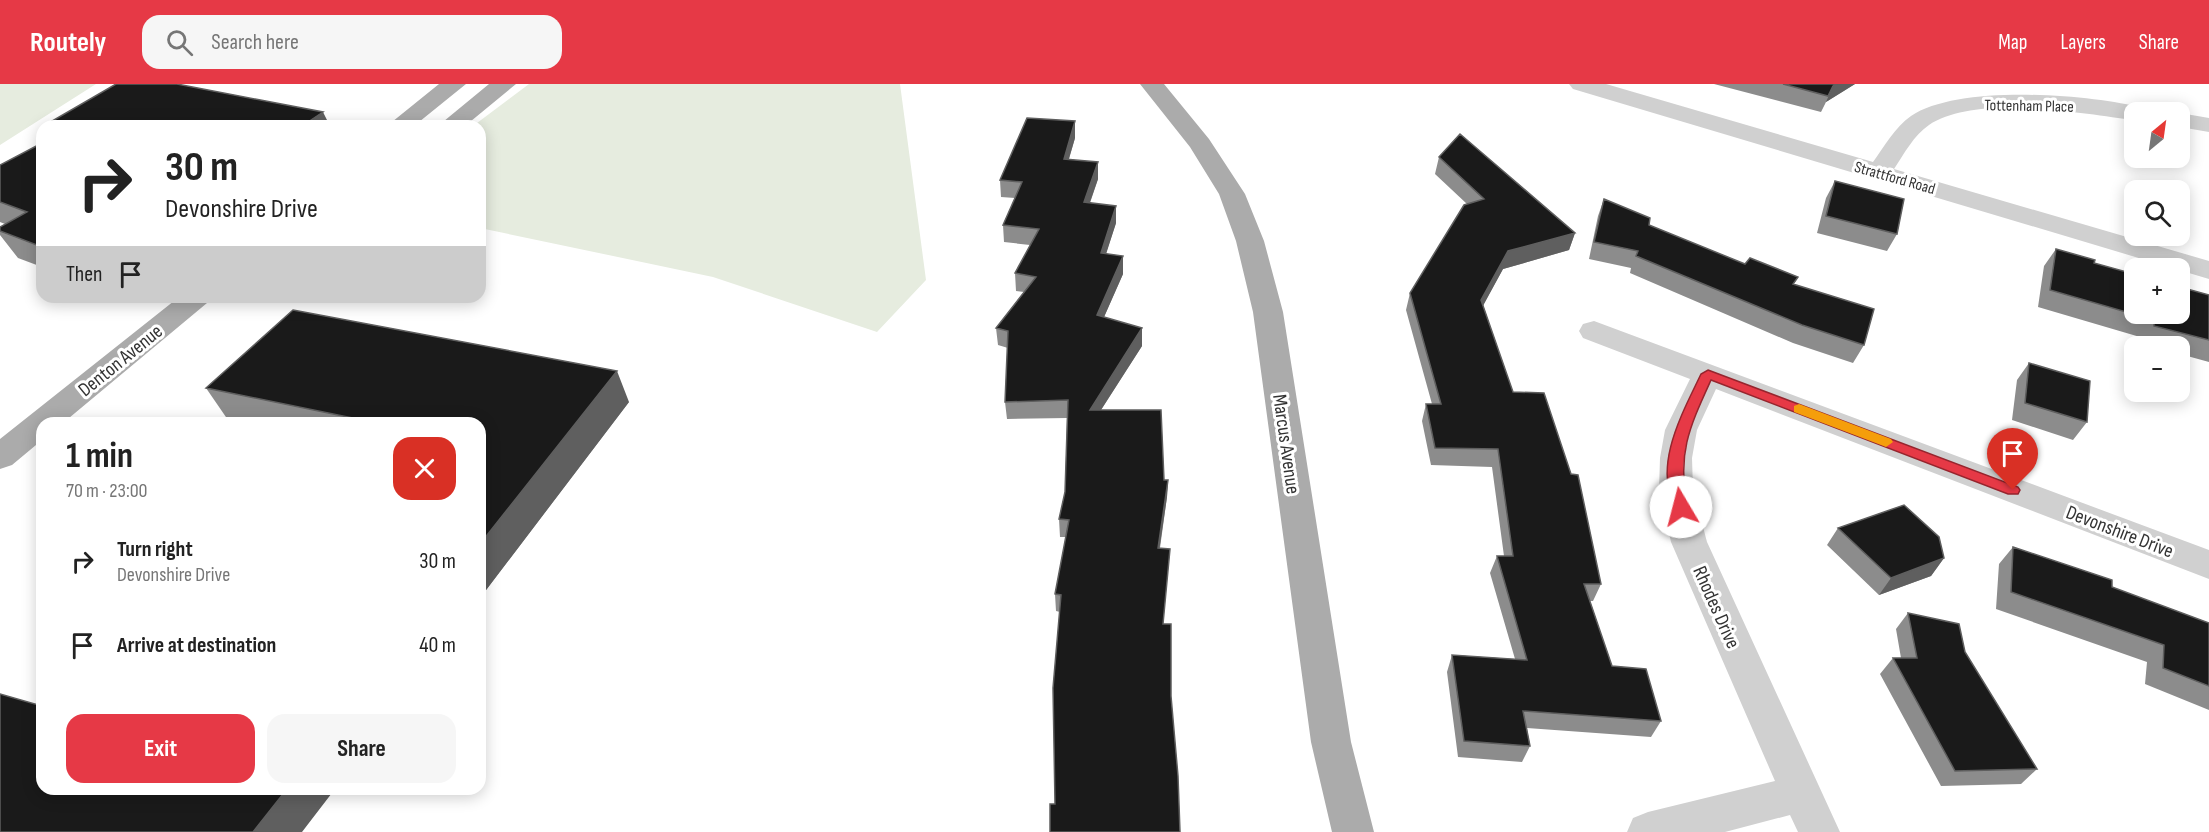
<!DOCTYPE html>
<meta charset="utf-8">
<style>
:root{--surface:#fff;--page:#f6f6f6;--text:#222;--muted:#767676;--accent:#e63946}
body{margin:0;font-family:"Sofia Sans Condensed",sans-serif;background:var(--page);color:var(--text);height:100vh;display:flex;flex-direction:column;font-size:22px;white-space:nowrap}
*{box-sizing:border-box;margin:0}
p{font-size:20px;color:var(--muted)}
.icon{flex:none;width:33px;height:33px;fill:none;stroke:currentColor;stroke-width:2;stroke-linecap:round;stroke-linejoin:round}
.map{position:relative;flex:1;overflow:hidden}
.drawer{position:absolute;left:36px;top:333px;width:450px;height:378px;display:flex;flex-direction:column;background:var(--surface);border-radius:18px;box-shadow:0 3px 15px #0003}
.drawer>*{flex:none}
.guide{position:absolute;left:36px;top:36px;width:450px;height:183px;border-radius:18px;box-shadow:0 3px 15px #0003;background:#fff;color:var(--text);overflow:hidden}
.needle{width:39px;rotate:29deg}
.tools{position:absolute;left:2124px;top:18px;display:grid;gap:12px}
.tools a{display:grid;place-items:center;width:66px;height:66px;border-radius:12px;background:var(--surface);box-shadow:0 3px 15px #0003;font-size:30px}
.pin{position:absolute;display:grid;place-items:center;width:51px;height:51px;color:#fff;margin:-62px -26px;border-radius:50% 50% 50% 0;rotate:-45deg;box-shadow:0 0 6px #0007}
.pin .icon{rotate:45deg}
.me{position:absolute;width:66px;margin:-33px;rotate:352deg;stroke-linejoin:round;filter:drop-shadow(0 0 4px #0008)}
.turn{display:flex;align-items:center;gap:21px;height:126px;padding:0 30px;font-size:27px}
.turn .icon{width:78px;height:78px;stroke-width:2.5}
.turn b{display:block;font-size:42px;line-height:51px}
.then{display:flex;align-items:center;height:57px;padding:0 30px;background:#0003;gap:12px;font-size:22px}
.round{display:grid;place-items:center;flex:none;width:63px;height:63px;border-radius:18px;background:var(--page)}
.headline{display:flex;align-items:center;justify-content:space-between;height:102px;padding:0 30px}
h1{font-size:36px;font-weight:700;line-height:45px}
.button{display:flex;gap:12px;margin-top:auto;padding:12px 30px}
.button a{flex:1;height:69px;border-radius:18px;background:var(--accent);color:#fff;font-size:24px;font-weight:700;line-height:69px;text-align:center}
.button a+a{background:var(--page);color:var(--text)}
ul{padding:0;list-style:none}
li{display:flex;align-items:center;gap:18px;height:84px;padding:0 30px}
li div{flex:1}
li b{display:block;font-size:22px}
li em{font-style:normal}
header{display:flex;align-items:center;gap:36px;box-sizing:border-box;height:84px;padding:0 30px;background:var(--accent);color:#fff}
header strong{font-size:28px}
nav{display:flex;gap:33px;margin-inline-start:auto;font-size:21px}
.search{width:420px;height:54px;background:var(--page);display:flex;align-items:center;gap:15px;box-sizing:border-box;padding:0 21px;border-radius:18px;color:var(--muted);font-size:22px}
.map>svg:first-child{display:block}
.green{fill:#e6ecdf}
.lines{fill:none;stroke-linecap:round;stroke-linejoin:round}
.minor{fill:#d0d0d0;fill-rule:evenodd}
.major{fill:#ababab;fill-rule:evenodd}
.wall{fill:#8c8c8c}
.shaded-wall{fill:#5f5f5f}
.building{fill:#1a1a1a;stroke:#5f5f5f;stroke-width:1.5}
.route{fill:#e63946;stroke:#96252e;stroke-width:1.5}
.slow{fill:#f59e0b}
.labels{text-anchor:middle;stroke-width:6;stroke-linejoin:round;paint-order:stroke}
.far-street-label{font-size:16px;fill:#333;stroke:#fff}
.street-label{font-size:20px;fill:#333;stroke:#fff}
</style>
<header>
<strong>Routely</strong>
<div class="search"><svg class="icon" aria-label="search" viewBox="0 0 24 24"><circle cx="10" cy="10" r="6"/><path d="M15 15l6 6"/></svg>Search here</div>
<nav><a>Map</a><a>Layers</a><a>Share</a></nav>
</header>
<div class="map">
<svg width="2209" height="748" viewBox="0 0 2209 748">
<rect width="100%" height="100%" fill="#fff"/>
<path class="green" d="M 0,0 L 96,0 L 0,61 Z
M 529,0 L 900,0 L 926,196 L 877,248 L 713,193 L 480,144 L 480,42 L 473,42 Z"/>
<g class="lines">
<path class="minor" d="M 1569,0 L 1606,0 L 1873,78 C 1884,63 1895,43 1911,32 C 1958,0 2088,10 2143,24 L 2146,28 L 2134,28 L 2134,36 C 2080,29 1976,10 1929,41 C 1914,51 1904,70 1894,85 L 2209,177 L 2209,195 L 1573,5 Z
M 2180,29 L 2209,34 L 2209,48 L 2180,43 Z
M 1594,237 L 2209,466 L 2209,495 L 1716,305 L 1697,346 L 1692,374 L 1693,405 L 1707,458 L 1840,748 L 1798,748 L 1790,731 L 1725,748 L 1627,748 L 1633,734 L 1648,728 L 1775,697 L 1671,458 L 1659,405 L 1660,374 L 1665,346 L 1690,295 L 1583,254 L 1579,247 L 1583,240 Z"/>
<path class="major" d="M 439,0 L 466,0 L 414,42 L 387,42 Z
M 489,0 L 516,0 L 465,42 L 438,42 Z
M 1140,0 L 1164,0 L 1209,55 L 1245,110 L 1264,157 L 1283,228 L 1351,658 L 1374,748 L 1332,748 L 1311,658 L 1253,228 L 1236,157 L 1219,110 L 1190,63 Z
M 179,213 L 211,213 L 207,219 L 63,339 L 42,339 L 42,356 L 12,381 L 0,385 L 0,355 Z"/>
</g>
<path class="wall" d="M 1714,0 L 1855,0 L 1826,18 L 1821,28 Z
M 1075,54 L 1069,75 L 1098,95 L 1090,119 L 1116,122 L 1116,139 L 1106,169 L 1123,190 L 1104,233 L 1142,262 L 1101,326 L 1164,396 L 1168,396 L 1167,413 L 1160,464 L 1169,482 L 1055,720 L 1060,528 L 1056,527 L 1055,510 L 1066,453 L 1060,453 L 1059,435 L 1065,408 L 1067,334 L 1007,335 L 1005,318 L 1008,264 L 998,261 L 996,244 L 1024,208 L 1016,207 L 1015,189 L 1030,161 L 1004,158 L 1003,141 L 1015,114 L 1001,113 L 1000,96 Z
M 42,59 L 42,183 L 18,174 L 0,151 L 0,143 L 5,140 L 0,138 L 0,118 Z
M 1439,73 L 1575,149 L 1569,166 L 1503,185 L 1483,221 L 1513,308 L 1601,500 L 1593,517 L 1590,517 L 1612,582 L 1661,637 L 1651,653 L 1527,644 L 1530,662 L 1522,678 L 1458,673 L 1447,588 L 1452,571 L 1515,575 L 1490,489 L 1497,472 L 1504,472 L 1492,383 L 1431,381 L 1422,337 L 1426,320 L 1432,320 L 1406,226 L 1410,209 L 1467,120 L 1435,90 Z
M 1835,97 L 1897,150 L 1887,167 L 1817,149 L 1826,114 Z
M 1604,115 L 1649,141 L 1745,180 L 1798,193 L 1794,200 L 1864,261 L 1853,279 L 1793,259 L 1630,189 L 1631,184 L 1589,175 L 1598,132 Z
M 2056,165 L 2094,179 L 2209,211 L 2209,278 L 2180,270 L 2180,262 L 2153,262 L 2141,259 L 2140,253 L 2038,223 L 2044,182 Z
M 2029,279 L 2087,338 L 2073,356 L 2012,336 L 2017,296 Z
M 206,304 L 629,318 L 480,514 L 480,339 L 244,339 L 228,336 Z
M 1838,444 L 1944,474 L 1931,492 L 1879,511 L 1827,461 Z
M 2013,463 L 2112,503 L 2209,539 L 2209,626 L 2145,600 L 2147,578 L 1996,525 L 1999,480 Z
M 1908,529 L 1965,568 L 2037,685 L 2021,700 L 1941,702 L 1880,590 L 1893,574 L 1901,574 L 1896,545 Z"/>
<path class="shaded-wall" d="M 1836,0 L 1855,0 L 1826,18 L 1833,2 Z
M 323,28 L 330,42 L 302,42 Z
M 1075,37 L 1075,54 L 1064,91 L 1064,75 Z
M 1098,78 L 1098,95 L 1084,135 L 1084,118 Z
M 1116,122 L 1116,139 L 1101,186 L 1101,169 Z
M 1575,149 L 1569,166 L 1503,185 L 1477,233 L 1481,216 L 1508,167 Z
M 1123,172 L 1123,190 L 1097,249 L 1097,231 Z
M 1142,244 L 1142,262 L 1090,343 L 1090,326 Z
M 617,287 L 629,318 L 480,514 L 480,460 Z
M 1168,396 L 1167,413 L 1157,481 L 1158,464 Z
M 1944,474 L 1931,492 L 1879,511 L 1891,494 Z
M 287,705 L 335,705 L 302,748 L 253,748 Z"/>
<path class="building" d="M 116,0 L 177,0 L 323,28 L 302,42 L 55,42 L 47,40 Z
M 1783,0 L 1836,0 L 1833,2 L 1828,12 Z
M 1027,34 L 1075,37 L 1064,75 L 1098,78 L 1084,118 L 1116,122 L 1101,169 L 1123,172 L 1097,231 L 1142,244 L 1090,326 L 1161,326 L 1164,396 L 1168,396 L 1158,464 L 1170,465 L 1163,540 L 1171,540 L 1171,612 L 1178,692 L 1180,748 L 1050,748 L 1050,720 L 1055,720 L 1053,604 L 1061,511 L 1055,510 L 1069,436 L 1059,435 L 1065,408 L 1068,316 L 1005,318 L 1008,247 L 996,244 L 1036,193 L 1015,189 L 1039,145 L 1003,141 L 1022,98 L 1000,96 Z
M 1460,50 L 1575,149 L 1508,167 L 1481,216 L 1513,308 L 1544,309 L 1571,390 L 1578,391 L 1601,500 L 1584,500 L 1612,582 L 1646,585 L 1661,637 L 1523,627 L 1530,662 L 1464,657 L 1452,571 L 1527,576 L 1497,472 L 1513,472 L 1498,365 L 1435,364 L 1426,320 L 1441,320 L 1410,209 L 1464,121 L 1484,115 L 1439,73 Z
M 42,59 L 42,163 L 0,147 L 0,143 L 27,128 L 0,118 L 0,81 Z
M 1835,97 L 1904,115 L 1897,150 L 1826,132 Z
M 1604,115 L 1650,134 L 1649,141 L 1745,180 L 1750,174 L 1798,193 L 1793,200 L 1874,225 L 1864,261 L 1802,241 L 1636,172 L 1638,167 L 1594,158 Z
M 2056,165 L 2095,176 L 2094,179 L 2134,190 L 2134,230 L 2180,230 L 2180,203 L 2209,211 L 2209,256 L 2154,242 L 2154,236 L 2050,206 Z
M 293,226 L 617,287 L 480,460 L 480,339 L 377,339 L 206,304 Z
M 2029,279 L 2090,297 L 2087,338 L 2025,319 Z
M 1904,421 L 1939,453 L 1944,474 L 1891,494 L 1838,444 Z
M 2013,463 L 2112,496 L 2112,503 L 2209,539 L 2209,602 L 2163,584 L 2164,561 L 2011,508 Z
M 1908,529 L 1959,540 L 1965,568 L 2037,685 L 1955,687 L 1893,574 L 1917,574 Z
M 0,610 L 42,622 L 42,705 L 287,705 L 253,748 L 0,748 Z"/>
<path class="route" d="M 1708,286 L 2018,403 L 2020,406 L 2018,410 L 2008,410 L 1711,296 C 1690,342 1676,371 1688,423 L 1686,426 L 1676,426 C 1652,382 1682,330 1701,290 Z"/>
<path class="slow" d="M 1799,320 L 1891,355 L 1893,358 L 1886,363 L 1881,361 L 1794,328 L 1794,322 Z"/>
<g class="labels">
<g class="far-street-label">
<text transform="translate(2029 21) rotate(1)" y="6">Tottenham Place</text>
<text transform="translate(1895 93) rotate(16)" y="6">Strattford Road</text>
</g>
<g class="street-label">
<text transform="translate(120 276) rotate(-39)" y="7">Denton Avenue</text>
<text transform="translate(1287 360) rotate(82)" y="7">Marcus Avenue</text>
<text transform="translate(2120 447) rotate(21)" y="7">Devonshire Drive</text>
<text transform="translate(1717 523) rotate(66)" y="7">Rhodes Drive</text>
</g>
</g>
</svg>
<div class="tools">
<a><svg class="needle" viewBox="-14 -14 28 28"><path d="M0-13l5 13h-10z" fill="#e53935"/><path d="M0 13l5-13h-10z" fill="#767676"/></svg></a>
<a><svg class="icon" aria-label="search" viewBox="0 0 24 24"><circle cx="10" cy="10" r="6"/><path d="M15 15l6 6"/></svg></a>
<a>+</a>
<a>−</a>
</div>
<div class="pin" style="left:2013px;top:406px;background:#d93025"><svg class="icon" aria-label="arrive" viewBox="0 0 24 24"><path d="M6 21V4h12l-3 4 3 4H6"/></svg></div>
<svg class="me" style="left:1681px;top:423px" viewBox="-20 -20 40 40"><circle r="19" fill="#fff"/><path d="M0-13L10 11 0 6-10 11z" fill="#e63946"/></svg>
<div class="guide">
<div class="turn"><svg class="icon" aria-label="right" viewBox="0 0 24 24"><path d="M7 20v-9h11M14 6l5 5-5 5"/></svg><div><b>30 m</b>Devonshire Drive</div></div>
<div class="then">Then<svg class="icon" aria-label="arrive" viewBox="0 0 24 24"><path d="M6 21V4h12l-3 4 3 4H6"/></svg></div>
</div>
<section class="drawer">
<div class="headline"><div><h1>1 min</h1><p>70 m · 23:00</p></div><a class="round" style="background:#d93025;color:#fff"><svg class="icon" aria-label="close" viewBox="0 0 24 24"><path d="M6 6l12 12M18 6L6 18"/></svg></a></div>
<ul>
<li><svg class="icon" aria-label="right" viewBox="0 0 24 24"><path d="M7 20v-9h11M14 6l5 5-5 5"/></svg><div><b>Turn right</b><p>Devonshire Drive</p></div><em>30 m</em></li>
<li><svg class="icon" aria-label="arrive" viewBox="0 0 24 24"><path d="M6 21V4h12l-3 4 3 4H6"/></svg><div><b>Arrive at destination</b></div><em>40 m</em></li>
</ul>
<div class="button"><a>Exit</a><a>Share</a></div>
</section>
</div>
